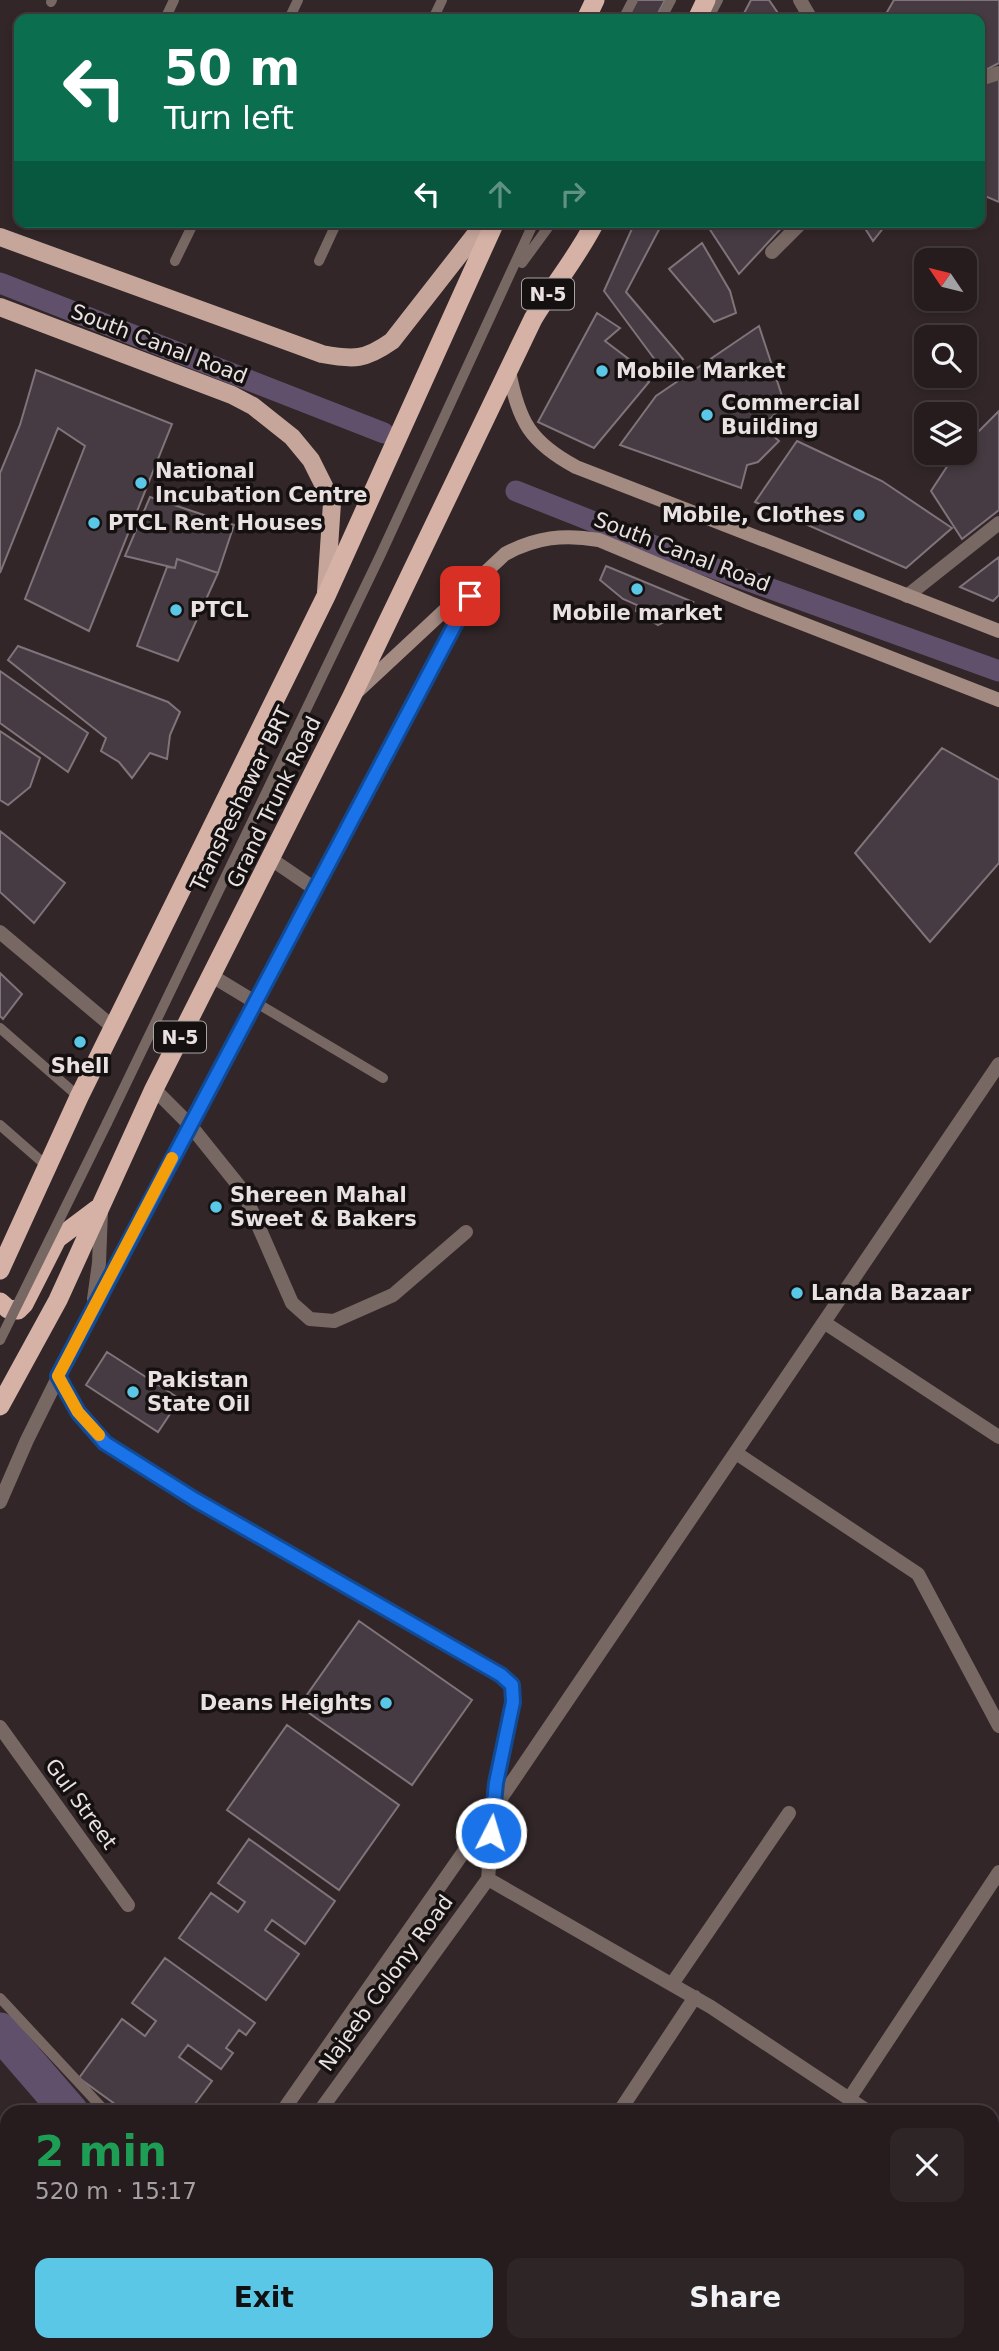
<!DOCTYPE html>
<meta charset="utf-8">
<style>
:root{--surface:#261c1e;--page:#2e2527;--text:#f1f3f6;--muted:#a4a1a4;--line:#423a3c;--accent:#5bc7e7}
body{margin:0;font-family:"DejaVu Sans",sans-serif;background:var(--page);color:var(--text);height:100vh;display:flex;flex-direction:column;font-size:26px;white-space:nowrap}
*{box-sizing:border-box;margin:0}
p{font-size:23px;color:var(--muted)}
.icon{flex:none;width:38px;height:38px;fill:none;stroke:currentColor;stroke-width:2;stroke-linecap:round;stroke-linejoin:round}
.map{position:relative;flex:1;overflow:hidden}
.side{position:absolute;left:0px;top:2105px;width:999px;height:247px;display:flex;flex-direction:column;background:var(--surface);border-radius:21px 21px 0 0;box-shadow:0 4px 10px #0003,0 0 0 2px var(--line)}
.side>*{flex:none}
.guide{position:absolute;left:14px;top:14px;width:971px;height:214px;border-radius:14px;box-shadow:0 4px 10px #0003,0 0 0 2px var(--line);background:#0b6e4f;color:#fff;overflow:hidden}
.needle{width:46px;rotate:305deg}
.fabs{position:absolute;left:914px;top:248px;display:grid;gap:14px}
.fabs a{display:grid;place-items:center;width:63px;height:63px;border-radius:14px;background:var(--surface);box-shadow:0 4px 10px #0003,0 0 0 2px var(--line);font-size:35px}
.pin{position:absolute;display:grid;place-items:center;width:60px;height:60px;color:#fff;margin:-30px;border-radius:14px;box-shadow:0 4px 10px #0006}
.me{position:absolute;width:77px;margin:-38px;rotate:5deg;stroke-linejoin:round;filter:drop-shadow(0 0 5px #0008)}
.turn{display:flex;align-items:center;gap:24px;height:147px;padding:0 35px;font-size:32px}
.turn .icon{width:91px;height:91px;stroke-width:2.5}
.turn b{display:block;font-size:49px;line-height:60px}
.lanes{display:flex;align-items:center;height:66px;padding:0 35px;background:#0003;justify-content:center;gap:35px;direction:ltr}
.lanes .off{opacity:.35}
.round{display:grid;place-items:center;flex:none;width:74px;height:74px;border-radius:14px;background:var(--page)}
.headline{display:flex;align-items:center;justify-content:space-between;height:119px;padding:0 35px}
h1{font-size:42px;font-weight:700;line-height:52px;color:#1e9e55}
.primary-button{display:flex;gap:14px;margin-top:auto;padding:14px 35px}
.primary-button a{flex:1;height:80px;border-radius:14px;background:var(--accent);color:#111;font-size:28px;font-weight:700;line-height:80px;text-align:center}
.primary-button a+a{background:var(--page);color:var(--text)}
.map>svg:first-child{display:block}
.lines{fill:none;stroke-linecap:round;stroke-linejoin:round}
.canal{stroke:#60506c;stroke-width:21}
.river{stroke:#60506c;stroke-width:37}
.building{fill:#463b42;stroke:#80747b;stroke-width:2}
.service{stroke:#786863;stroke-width:10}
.minor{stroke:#786863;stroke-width:14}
.tertiary{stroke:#786863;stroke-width:14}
.secondary{stroke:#a48b82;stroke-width:14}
.primary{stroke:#c6a69b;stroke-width:18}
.trunk{stroke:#d6b2a6;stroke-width:19}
.service-bridge{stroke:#786863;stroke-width:10}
.route-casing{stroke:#114b97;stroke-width:18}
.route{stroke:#1a73e8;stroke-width:12}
.slow{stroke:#f59e0b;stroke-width:12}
.poi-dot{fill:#5bc7e7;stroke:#161111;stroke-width:2.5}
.labels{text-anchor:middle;stroke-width:7;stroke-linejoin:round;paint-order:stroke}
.shield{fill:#161111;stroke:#aaa3a3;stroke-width:2}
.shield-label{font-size:19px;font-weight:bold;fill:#e9e1e2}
.street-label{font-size:21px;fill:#e9e1e2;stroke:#161111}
.poi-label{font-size:21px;font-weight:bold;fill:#e9e1e2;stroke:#161111;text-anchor:start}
</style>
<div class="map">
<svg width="999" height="2351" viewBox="0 0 999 2351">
<rect width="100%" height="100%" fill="#322628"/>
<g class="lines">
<path class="canal" d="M 0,283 L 384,433
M 516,491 L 680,556 L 999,671"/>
<path class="river" d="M 0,2031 L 70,2112
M 172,2351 L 174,2345"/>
</g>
<path class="building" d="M 636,0 L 665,0 L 655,19 L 626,19 Z
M 751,0 L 769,0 L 782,19 L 741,19 Z
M 894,0 L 999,0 L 999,63 L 980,73 L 980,19 L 883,19 Z
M 999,73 L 999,202 L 987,197 L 980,188 L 980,79 Z
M 635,222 L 663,222 L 626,292 L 683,359 L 664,372 L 604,291 Z
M 705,222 L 787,222 L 739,274 Z
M 861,222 L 888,222 L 873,241 Z
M 702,243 L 730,291 L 736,313 L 714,322 L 669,269 Z
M 597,313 L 620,328 L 605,341 L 630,360 L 649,382 L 594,448 L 538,422 Z
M 759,326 L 785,405 L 762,426 L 779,441 L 758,462 L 747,465 L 741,488 L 620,445 L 656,396 Z
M 36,370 L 172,424 L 89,631 L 25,599 L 85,446 L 58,428 L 0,573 L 0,473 L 20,425 Z
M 999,411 L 999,510 L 962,539 L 931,491 L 954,456 L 958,453 L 964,453 L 964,446 Z
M 797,441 L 882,481 L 952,528 L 906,568 L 755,502 Z
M 150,497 L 234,525 L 218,573 L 177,559 L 175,568 L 125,556 Z
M 999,557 L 999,595 L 993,601 L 960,587 Z
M 177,559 L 218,573 L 178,661 L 137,646 L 167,567 L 175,568 Z
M 606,566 L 693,602 L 672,618 L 658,625 L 636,611 L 637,605 L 623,599 L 600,580 Z
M 18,646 L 168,702 L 180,712 L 170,735 L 167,759 L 150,753 L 132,778 L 119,762 L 101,751 L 106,738 L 8,660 Z
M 0,671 L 88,733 L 68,772 L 0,723 Z
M 0,731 L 40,758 L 30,787 L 8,805 L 0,800 Z
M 942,748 L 999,780 L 999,863 L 930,942 L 855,853 Z
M 0,831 L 65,883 L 34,923 L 0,892 Z
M 0,973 L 22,994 L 3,1019 L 0,1016 Z
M 107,1352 L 180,1399 L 158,1432 L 86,1385 Z
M 359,1621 L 472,1700 L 412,1785 L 299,1706 Z
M 287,1725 L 399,1805 L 339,1890 L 227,1810 Z
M 249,1839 L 335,1901 L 305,1944 L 272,1920 L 265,1930 L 299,1954 L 266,2000 L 179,1938 L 211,1893 L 238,1912 L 245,1902 L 218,1883 Z
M 165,1958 L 255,2023 L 246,2035 L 239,2030 L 226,2048 L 233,2053 L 221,2069 L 188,2045 L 179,2057 L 212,2081 L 189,2112 L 126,2112 L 79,2078 L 122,2019 L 145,2036 L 156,2021 L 132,2003 Z"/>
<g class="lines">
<path class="service" d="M 51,2 L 52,0
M 165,19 L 174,0
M 289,19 L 298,0
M 433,19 L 442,0
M 623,19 L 633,0
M 661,19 L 671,0
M 708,19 L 718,0
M 175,261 L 194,222
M 319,261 L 337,222
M 522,263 L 552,222
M 255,1002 L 383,1078
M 0,1028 L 79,1097
M 107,1123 L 380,556 L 534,222
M 0,1125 L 48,1167
M 0,1998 L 106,2112
M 148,2351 L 152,2345"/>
<path class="minor" d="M 800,0 L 811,19
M 980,79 L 999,73
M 772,252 L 802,222
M 907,596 L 999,523
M 271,859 L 315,889
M 0,932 L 114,1028
M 212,976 L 255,1002
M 154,1089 L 190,1125 L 243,1191 L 292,1303 L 310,1319 L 334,1321 L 393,1295 L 466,1232
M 94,1299 L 99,1263 L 101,1211
M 825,1323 L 999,1437
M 58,1376 L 78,1412 L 105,1443 L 194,1499 L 501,1675 L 512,1685 L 513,1702 L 496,1783 L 488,1879
M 736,1453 L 918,1574 L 999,1726
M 0,1502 L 27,1440 L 93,1307 L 478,580
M 0,1727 L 128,1905
M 488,1879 L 711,2007 L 869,2112
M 672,1984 L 789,1813
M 849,2099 L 999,1872
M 319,2112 L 488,1879
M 619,2112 L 695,1997
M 992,2195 L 999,2199
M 382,2345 L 384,2351
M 661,2345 L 669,2351
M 216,2351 L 218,2345
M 454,2351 L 459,2345"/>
<path class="tertiary" d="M 282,2112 L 493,1810 L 999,1064
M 122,2351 L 126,2345"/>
<path class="secondary" d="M 509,371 C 519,422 530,442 576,467 L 999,631
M 358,691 L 505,554 C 536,537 564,534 599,540 L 750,603 L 999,700"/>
<path class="primary" d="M 0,237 L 322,354 C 354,360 365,360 392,341 L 485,222
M 0,307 L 232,395 L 253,406 L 292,437 L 311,460 L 324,486 L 332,503 L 326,592"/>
<path class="trunk" d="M 586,19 L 595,0
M 697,19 L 706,0
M 0,1270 L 79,1097 L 326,596 L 495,222
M 0,1302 L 8,1309 L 18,1310 L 24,1304 L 57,1239 L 97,1209
M 0,1406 L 58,1300 L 154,1089 L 351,698 L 533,319 C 553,286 578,256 595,222"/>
<path class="service-bridge" d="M 0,1340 L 107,1123"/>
</g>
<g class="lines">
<defs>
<path id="route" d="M 470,596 L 58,1376 L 78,1412 L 105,1443 L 194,1499 L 501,1675 L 512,1685 L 513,1702 L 496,1783 L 491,1833"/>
</defs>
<use href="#route" class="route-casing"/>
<use href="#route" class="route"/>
<path class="slow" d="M 99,1435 L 78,1412 L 58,1376 L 172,1158"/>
</g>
<g class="poi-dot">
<circle cx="602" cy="371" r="7"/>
<circle cx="707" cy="415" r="7"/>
<circle cx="141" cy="483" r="7"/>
<circle cx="859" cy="515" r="7"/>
<circle cx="94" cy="523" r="7"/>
<circle cx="637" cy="589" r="7"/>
<circle cx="176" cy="610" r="7"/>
<circle cx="80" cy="1042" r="7"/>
<circle cx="216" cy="1207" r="7"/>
<circle cx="797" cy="1293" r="7"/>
<circle cx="133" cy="1392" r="7"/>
<circle cx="386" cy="1703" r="7"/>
</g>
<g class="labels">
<g class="shield">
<rect x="522" y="278.5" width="52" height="31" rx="5"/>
<rect x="154" y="1021.5" width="52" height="31" rx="5"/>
</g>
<g class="shield-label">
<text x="548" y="301">N-5</text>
<text x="180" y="1044">N-5</text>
</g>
<g class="street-label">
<text transform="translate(159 344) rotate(21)" y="7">South Canal Road</text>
<text transform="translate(682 552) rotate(21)" y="7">South Canal Road</text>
<text transform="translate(241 799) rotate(-64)" y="7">TransPeshawar BRT</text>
<text transform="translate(274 802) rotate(-64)" y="7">Grand Trunk Road</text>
<text transform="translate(81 1804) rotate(54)" y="7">Gul Street</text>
<text transform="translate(386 1983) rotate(-54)" y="7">Najeeb Colony Road</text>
</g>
<g class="poi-label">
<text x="616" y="378">Mobile Market</text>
<text x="721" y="410">Commercial<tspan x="721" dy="24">Building</tspan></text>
<text x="155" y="478">National<tspan x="155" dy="24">Incubation Centre</tspan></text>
<text x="845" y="522" text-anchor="end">Mobile, Clothes</text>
<text x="108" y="530">PTCL Rent Houses</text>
<text x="190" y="617">PTCL</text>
<text x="637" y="620" text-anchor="middle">Mobile market</text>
<text x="80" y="1073" text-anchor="middle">Shell</text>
<text x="230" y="1202">Shereen Mahal<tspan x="230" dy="24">Sweet &amp; Bakers</tspan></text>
<text x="811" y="1300">Landa Bazaar</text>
<text x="147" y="1387">Pakistan<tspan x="147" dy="24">State Oil</tspan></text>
<text x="372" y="1710" text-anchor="end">Deans Heights</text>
</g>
</g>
</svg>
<div class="fabs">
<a><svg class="needle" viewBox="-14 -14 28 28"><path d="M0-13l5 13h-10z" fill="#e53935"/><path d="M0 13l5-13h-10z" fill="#a4a1a4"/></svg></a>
<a><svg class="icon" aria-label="search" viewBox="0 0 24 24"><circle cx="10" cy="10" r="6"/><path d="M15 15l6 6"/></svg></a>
<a><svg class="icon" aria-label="layers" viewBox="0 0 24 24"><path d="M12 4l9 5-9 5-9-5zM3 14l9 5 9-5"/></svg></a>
</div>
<div class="pin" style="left:470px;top:596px;background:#d93025"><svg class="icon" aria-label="arrive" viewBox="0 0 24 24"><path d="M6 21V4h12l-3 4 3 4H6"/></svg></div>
<svg class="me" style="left:491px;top:1833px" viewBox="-20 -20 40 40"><circle r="17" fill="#1a73e8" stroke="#fff" stroke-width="3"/><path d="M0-11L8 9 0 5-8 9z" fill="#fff"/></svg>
<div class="guide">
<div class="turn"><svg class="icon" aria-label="left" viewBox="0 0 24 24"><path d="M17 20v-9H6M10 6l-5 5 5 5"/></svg><div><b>50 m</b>Turn left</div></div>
<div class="lanes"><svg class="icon" aria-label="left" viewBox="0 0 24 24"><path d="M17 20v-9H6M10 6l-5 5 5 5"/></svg><svg class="icon off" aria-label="ahead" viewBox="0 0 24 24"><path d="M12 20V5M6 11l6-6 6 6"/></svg><svg class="icon off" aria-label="right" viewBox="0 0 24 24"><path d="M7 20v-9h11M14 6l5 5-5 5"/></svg></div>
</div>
<section class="side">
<div class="headline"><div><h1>2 min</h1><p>520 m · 15:17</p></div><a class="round"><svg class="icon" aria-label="close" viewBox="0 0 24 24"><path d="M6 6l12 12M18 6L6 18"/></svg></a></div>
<div class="primary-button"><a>Exit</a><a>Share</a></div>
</section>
</div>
